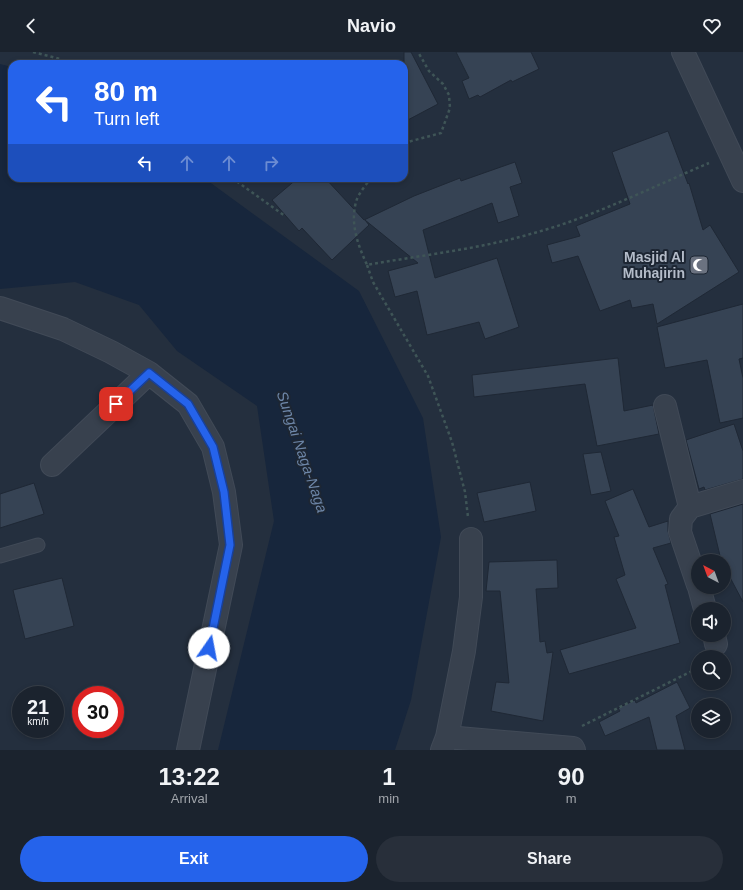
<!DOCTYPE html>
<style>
:root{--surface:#1b232e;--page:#282f3a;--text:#f1f3f6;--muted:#a0a4aa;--line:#39404a;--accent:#2563eb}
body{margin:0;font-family:Arial,sans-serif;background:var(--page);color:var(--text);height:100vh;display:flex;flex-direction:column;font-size:15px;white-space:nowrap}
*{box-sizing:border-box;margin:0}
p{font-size:13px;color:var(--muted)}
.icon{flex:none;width:22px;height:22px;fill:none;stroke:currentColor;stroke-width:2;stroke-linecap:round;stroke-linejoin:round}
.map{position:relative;height:698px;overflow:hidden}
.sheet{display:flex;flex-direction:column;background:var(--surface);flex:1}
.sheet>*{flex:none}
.top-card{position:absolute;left:8px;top:8px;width:400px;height:122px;border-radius:12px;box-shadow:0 2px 6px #0003,0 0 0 1px var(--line);background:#2563eb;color:#fff;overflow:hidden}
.needle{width:26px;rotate:319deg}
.fabs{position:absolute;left:691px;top:502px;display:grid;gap:8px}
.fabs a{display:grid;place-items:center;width:40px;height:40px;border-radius:50%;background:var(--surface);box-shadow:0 2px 6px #0003,0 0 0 1px var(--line);font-size:20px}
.speed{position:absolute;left:12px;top:634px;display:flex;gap:8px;font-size:20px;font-weight:700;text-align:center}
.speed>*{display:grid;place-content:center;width:52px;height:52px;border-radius:50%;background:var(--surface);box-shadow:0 2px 6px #0003,0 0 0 1px var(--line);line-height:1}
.speed small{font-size:10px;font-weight:400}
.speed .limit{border:6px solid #d22;background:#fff;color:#111}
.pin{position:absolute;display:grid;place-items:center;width:34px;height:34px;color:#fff;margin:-17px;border-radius:8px;box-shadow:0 2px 6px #0006}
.me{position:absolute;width:44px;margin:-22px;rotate:12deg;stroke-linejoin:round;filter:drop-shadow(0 0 3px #0008)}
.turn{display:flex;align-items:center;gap:14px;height:84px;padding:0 20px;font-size:18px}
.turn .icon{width:52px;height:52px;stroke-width:2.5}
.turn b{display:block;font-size:28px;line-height:34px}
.lanes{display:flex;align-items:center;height:38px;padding:0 20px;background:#0003;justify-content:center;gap:20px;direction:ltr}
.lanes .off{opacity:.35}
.eta{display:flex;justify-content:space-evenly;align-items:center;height:68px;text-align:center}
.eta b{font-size:24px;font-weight:600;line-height:28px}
.cta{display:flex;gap:8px;margin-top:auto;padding:8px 20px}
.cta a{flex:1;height:46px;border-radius:24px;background:var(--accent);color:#fff;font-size:16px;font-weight:600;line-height:46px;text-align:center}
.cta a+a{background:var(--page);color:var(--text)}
header{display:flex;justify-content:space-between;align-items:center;height:52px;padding:0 20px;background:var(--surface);font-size:18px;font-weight:600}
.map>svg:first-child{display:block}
.water{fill:#17263c}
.building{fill:#364354;stroke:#1f2835}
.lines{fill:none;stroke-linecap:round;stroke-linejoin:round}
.lane-casing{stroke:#414a57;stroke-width:15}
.street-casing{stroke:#414a57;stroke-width:24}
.path{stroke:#3f5557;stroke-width:2.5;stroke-dasharray:3 3;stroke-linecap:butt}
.lane{stroke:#38414e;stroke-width:13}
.street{stroke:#38414e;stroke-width:22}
.route-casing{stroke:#184099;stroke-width:10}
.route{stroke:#2563eb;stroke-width:7}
.labels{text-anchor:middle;stroke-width:4;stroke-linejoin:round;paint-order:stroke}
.poi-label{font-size:14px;font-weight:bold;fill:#b4bcc9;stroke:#1d2633;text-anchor:end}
.water-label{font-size:15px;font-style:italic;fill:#6d86a8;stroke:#1d2633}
</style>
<header><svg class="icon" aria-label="back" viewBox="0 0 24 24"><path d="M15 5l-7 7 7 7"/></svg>Navio<svg class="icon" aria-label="heart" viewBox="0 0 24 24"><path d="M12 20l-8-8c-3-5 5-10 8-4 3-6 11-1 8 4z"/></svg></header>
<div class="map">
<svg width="743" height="698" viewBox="0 0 743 698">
<rect width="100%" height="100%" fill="#242f3e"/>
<path class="water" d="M 0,12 L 12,15 L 12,126 L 204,126 L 359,239 L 423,366 L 441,485 L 411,648 L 395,698 L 218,698 L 274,469 L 257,354 L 177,299 L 139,253 L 75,230 L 0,237 Z"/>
<path class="building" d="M 404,0 L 411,0 L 438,52 L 404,70 Z
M 456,0 L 531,0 L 539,17 L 512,30 L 511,28 L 480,45 L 478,43 L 469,47 L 462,29 L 469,26 Z
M 668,79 L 688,132 L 689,131 L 703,178 L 710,173 L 739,220 L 657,272 L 653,252 L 632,256 L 630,248 L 600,259 L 578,204 L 552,211 L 547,193 L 580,184 L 576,174 L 630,152 L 612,100 Z
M 515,110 L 522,131 L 510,135 L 519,164 L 498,171 L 492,151 L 423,178 L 435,226 L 497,206 L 519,275 L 485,287 L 479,270 L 427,283 L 417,239 L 395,245 L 388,219 L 418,211 L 365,168 L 369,173 L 332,208 L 302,176 L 299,179 L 272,148 L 298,126 L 325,126 L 364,168 L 414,144 L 460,126 L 461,129 Z
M 743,252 L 743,306 L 739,307 L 743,326 L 743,366 L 720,371 L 707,308 L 665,316 L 657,275 Z
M 618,306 L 624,359 L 653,353 L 659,382 L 597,394 L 585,332 L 474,345 L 472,323 Z
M 734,372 L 743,399 L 743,427 L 705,438 L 704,435 L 699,437 L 686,388 Z
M 601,400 L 611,439 L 591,443 L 583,402 Z
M 530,430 L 536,459 L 484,470 L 477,441 Z
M 34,431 L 44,462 L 0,476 L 0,442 Z
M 633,437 L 649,475 L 668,469 L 668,479 L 671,491 L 653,496 L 668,532 L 665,533 L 680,591 L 569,622 L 560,598 L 636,576 L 616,527 L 625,523 L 614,485 L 619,484 L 605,449 Z
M 743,452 L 743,550 L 724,514 L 724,509 L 721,508 L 710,462 Z
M 557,508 L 558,536 L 536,537 L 540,590 L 545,589 L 547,601 L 553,600 L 543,669 L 491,659 L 496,630 L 509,631 L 500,539 L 486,539 L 489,510 Z
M 62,526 L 74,574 L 25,587 L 13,538 Z
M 677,630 L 690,656 L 676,664 L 685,698 L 657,698 L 649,665 L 605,684 L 599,670 L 620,659 L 618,656 L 635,648 L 636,651 Z"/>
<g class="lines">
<defs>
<path id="lane" d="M 0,504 L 38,493"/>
<path id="street" d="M 683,0 L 743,129
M 0,256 L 63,277 L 111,300 L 149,321 L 188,352 L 213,395 L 224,440 L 231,493 L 188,698
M 665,354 L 690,455 L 743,439
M 52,413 L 149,321
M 690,455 L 681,467 L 680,480 L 698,533
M 699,535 L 705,557
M 714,583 L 716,592
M 447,685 L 573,696 L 574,698
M 442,698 L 447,685 L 464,599 L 471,545 L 471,487"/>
</defs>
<use href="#lane" class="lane-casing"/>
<use href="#street" class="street-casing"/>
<path class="path" d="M 33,0 L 60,7 L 68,12
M 404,91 L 441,81 L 450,56 L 449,43 L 443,32 L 429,19 L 418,0
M 232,126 L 285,164
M 371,126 C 366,133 358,142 356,150 C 350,172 358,193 367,213 C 422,203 480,197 534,181 C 593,165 652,135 709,111
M 367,213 L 373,230 L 428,324 L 452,390 L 465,440 L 468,465
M 582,674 L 698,616"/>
<use href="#lane" class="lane"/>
<use href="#street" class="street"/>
</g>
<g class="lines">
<defs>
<path id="route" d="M 116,352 L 149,321 L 188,352 L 213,395 L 224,440 L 230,493 L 209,596"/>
</defs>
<use href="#route" class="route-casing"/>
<use href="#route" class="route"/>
</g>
<defs>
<symbol id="mosque-square" viewBox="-11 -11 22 22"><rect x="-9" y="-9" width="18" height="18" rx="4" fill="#6b7280" stroke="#1d2633"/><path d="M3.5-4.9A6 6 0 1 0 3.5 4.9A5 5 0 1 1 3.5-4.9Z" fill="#fff"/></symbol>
</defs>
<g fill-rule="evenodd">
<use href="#mosque-square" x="688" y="202" width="22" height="22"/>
</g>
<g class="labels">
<g class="poi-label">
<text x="685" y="210">Masjid Al<tspan x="685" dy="16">Muhajirin</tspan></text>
</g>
<g class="water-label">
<text transform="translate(302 400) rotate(71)" y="5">Sungai Naga-Naga</text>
</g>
</g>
</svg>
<div class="fabs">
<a><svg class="needle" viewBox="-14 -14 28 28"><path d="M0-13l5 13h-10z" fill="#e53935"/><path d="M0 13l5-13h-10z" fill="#a0a4aa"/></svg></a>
<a><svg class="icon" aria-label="sound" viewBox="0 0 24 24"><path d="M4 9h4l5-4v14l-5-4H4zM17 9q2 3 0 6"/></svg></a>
<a><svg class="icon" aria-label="search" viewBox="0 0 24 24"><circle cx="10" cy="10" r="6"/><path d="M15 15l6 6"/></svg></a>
<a><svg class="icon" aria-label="layers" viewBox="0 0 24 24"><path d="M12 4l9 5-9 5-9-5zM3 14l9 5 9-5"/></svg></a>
</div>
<div class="speed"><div>21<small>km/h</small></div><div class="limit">30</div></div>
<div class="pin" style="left:116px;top:352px;background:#d93025"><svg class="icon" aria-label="arrive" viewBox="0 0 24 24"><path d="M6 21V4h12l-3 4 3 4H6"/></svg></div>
<svg class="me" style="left:209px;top:596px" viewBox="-20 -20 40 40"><circle r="19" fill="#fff"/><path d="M0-13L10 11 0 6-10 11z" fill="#2563eb"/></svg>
<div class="top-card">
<div class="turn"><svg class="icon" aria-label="left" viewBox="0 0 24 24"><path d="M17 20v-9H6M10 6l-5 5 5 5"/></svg><div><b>80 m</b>Turn left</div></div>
<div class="lanes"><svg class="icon" aria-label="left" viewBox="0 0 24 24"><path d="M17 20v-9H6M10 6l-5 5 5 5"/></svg><svg class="icon off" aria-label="ahead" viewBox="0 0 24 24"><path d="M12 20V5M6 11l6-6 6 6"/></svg><svg class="icon off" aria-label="ahead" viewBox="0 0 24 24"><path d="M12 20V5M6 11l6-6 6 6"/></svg><svg class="icon off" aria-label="right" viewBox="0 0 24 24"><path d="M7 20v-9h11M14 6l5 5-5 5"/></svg></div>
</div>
</div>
<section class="sheet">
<div class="eta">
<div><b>13:22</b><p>Arrival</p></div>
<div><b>1</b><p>min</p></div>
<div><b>90</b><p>m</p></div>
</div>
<div class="cta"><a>Exit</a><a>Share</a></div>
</section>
